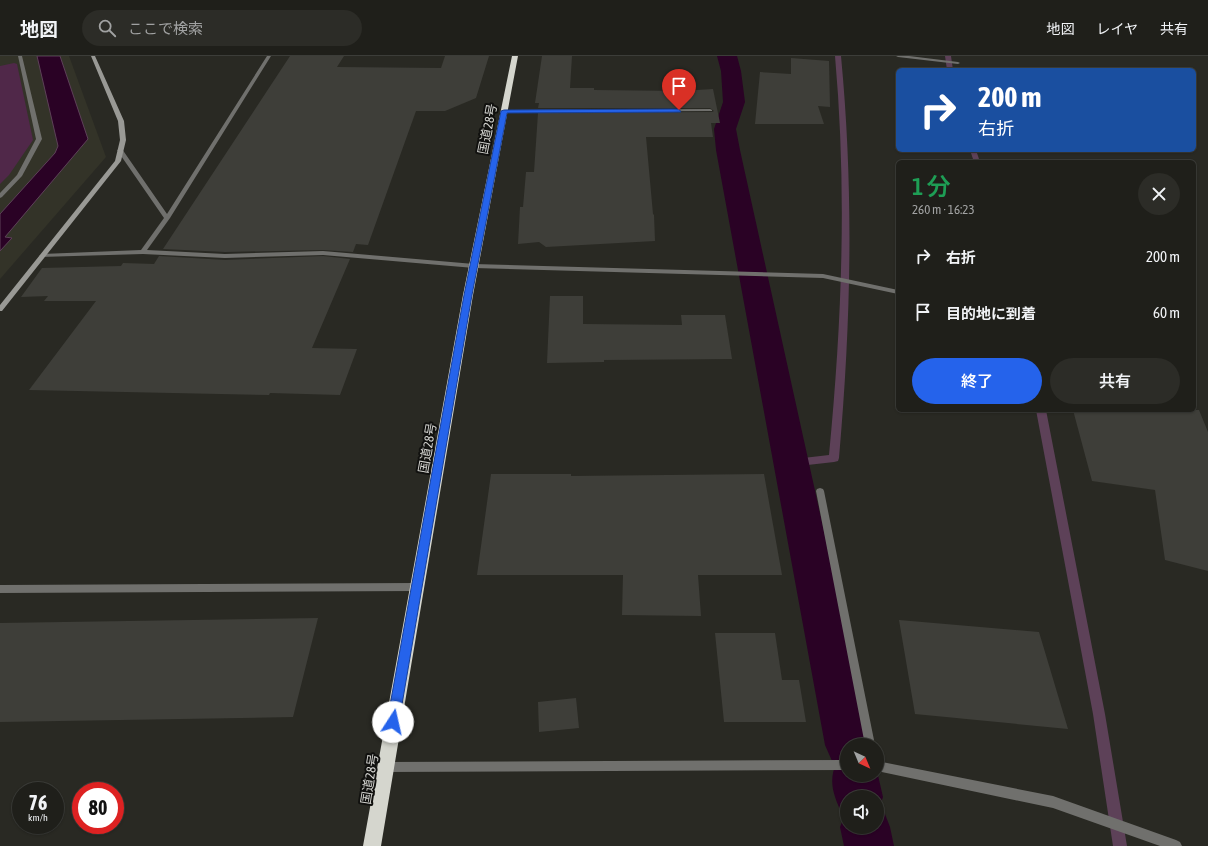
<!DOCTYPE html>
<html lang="ja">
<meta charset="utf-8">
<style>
:root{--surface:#1f1f1a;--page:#2c2c27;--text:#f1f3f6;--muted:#a1a2a2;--line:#3c3d39;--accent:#2563eb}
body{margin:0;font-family:"Asap Condensed","Noto Sans JP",sans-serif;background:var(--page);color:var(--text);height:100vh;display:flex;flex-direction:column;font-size:15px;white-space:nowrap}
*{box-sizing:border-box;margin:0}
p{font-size:13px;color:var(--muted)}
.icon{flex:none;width:22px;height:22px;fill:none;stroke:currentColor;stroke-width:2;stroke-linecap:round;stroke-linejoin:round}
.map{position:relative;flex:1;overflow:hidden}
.sheet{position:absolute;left:896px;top:104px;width:300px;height:252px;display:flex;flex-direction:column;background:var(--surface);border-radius:6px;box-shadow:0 1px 3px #0004,0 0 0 1px var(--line)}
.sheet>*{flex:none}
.guide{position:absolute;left:896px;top:12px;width:300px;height:84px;border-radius:6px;box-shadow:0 1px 3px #0004,0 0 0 1px var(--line);background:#1a4fa0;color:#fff;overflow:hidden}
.needle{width:26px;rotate:136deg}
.fabs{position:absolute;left:840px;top:682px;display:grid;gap:8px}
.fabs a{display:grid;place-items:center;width:44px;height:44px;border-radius:50%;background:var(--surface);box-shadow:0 1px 3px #0004,0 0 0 1px var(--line);font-size:20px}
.speed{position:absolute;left:12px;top:726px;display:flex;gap:8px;font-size:20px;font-weight:700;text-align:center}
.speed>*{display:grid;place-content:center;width:52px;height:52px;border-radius:50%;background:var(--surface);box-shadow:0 1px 3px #0004,0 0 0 1px var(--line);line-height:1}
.speed small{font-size:10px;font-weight:400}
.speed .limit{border:6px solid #d22;background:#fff;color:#111}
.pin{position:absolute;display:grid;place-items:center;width:34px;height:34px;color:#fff;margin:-41px -17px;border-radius:50% 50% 50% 0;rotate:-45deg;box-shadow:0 0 4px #0007}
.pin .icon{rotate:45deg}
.me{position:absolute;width:44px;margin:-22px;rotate:10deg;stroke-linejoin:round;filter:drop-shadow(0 0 3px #0008)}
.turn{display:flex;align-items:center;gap:14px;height:84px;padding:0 16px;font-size:18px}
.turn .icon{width:52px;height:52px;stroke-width:2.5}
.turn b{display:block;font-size:28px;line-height:34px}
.round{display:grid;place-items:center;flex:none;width:42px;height:42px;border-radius:21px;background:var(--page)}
.head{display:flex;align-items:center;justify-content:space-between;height:68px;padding:0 16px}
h1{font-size:24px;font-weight:600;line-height:30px;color:#1e9e55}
.action{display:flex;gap:8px;margin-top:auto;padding:8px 16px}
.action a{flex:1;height:46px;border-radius:24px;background:var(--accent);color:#fff;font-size:16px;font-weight:600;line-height:46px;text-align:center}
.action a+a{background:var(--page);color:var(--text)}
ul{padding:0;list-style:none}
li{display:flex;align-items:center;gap:12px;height:56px;padding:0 16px}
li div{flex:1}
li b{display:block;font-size:15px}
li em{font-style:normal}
header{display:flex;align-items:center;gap:24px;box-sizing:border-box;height:56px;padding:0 20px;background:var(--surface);border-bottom:1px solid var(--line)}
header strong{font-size:19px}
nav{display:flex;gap:22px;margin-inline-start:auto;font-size:14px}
.search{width:280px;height:36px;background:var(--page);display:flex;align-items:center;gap:10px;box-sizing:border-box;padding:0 14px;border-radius:22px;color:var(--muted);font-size:15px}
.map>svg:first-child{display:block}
.built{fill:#333328}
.green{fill:#502849}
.water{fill:#2a0225;stroke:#5d4158}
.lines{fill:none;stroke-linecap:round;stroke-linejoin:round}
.stream{fill:#5d4158;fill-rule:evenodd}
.canal{fill:#2a0225;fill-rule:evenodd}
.building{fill:#3e3e39}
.lane{fill:#70706d;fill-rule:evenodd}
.street{fill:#70706d;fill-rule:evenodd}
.secondary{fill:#999995;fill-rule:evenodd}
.highway{fill:#d5d6ce;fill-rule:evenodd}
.route{fill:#2563eb;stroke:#184099}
.labels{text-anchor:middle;stroke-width:4;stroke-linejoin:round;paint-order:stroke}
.street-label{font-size:13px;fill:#d4d4d0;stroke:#11110f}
</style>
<header>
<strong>地図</strong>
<div class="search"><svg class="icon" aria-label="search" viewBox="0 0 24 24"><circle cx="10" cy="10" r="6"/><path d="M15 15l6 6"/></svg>ここで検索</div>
<nav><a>地図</a><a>レイヤ</a><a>共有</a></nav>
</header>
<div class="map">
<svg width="1208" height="790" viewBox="0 0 1208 790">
<rect width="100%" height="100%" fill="#292923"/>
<path class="built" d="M 0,0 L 69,0 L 106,101 L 0,223 Z"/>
<path class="green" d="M 14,7 L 17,8 L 33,84 L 9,119 L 0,128 L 0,10 Z"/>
<path class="water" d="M 37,0 L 60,0 L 88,83 L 5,181 L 12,182 L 0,195 L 0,158 L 55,97 L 58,90 Z"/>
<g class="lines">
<path class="stream" d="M 835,0 L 841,0 C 854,136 851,266 839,402 L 838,405 L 834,406 L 790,411 L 786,410 L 785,407 L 786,404 L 829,399 C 842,265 847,134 835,0 Z
M 945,0 L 951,0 L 953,14 L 947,14 Z
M 970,94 L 976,94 L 980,106 L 974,106 Z
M 1036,354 L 1046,354 L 1105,658 L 1127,790 L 1113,790 L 1093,658 Z"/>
<path class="canal" d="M 717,0 L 737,0 L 741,15 L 745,46 L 736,73 L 740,94 L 871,689 L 847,689 L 847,719 L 877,719 L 877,715 L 883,741 L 879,752 L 883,753 L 890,771 L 894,790 L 844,790 L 840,771 L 845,759 L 842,758 C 834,740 828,727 836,707 L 832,705 L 825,689 L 716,94 L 714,73 L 723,46 L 721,15 ZM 847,741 L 877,741 L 877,771 L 847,771 Z"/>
</g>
<path class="building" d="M 290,0 L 344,0 L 337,11 L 441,12 L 445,0 L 489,0 L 476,42 L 445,55 L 416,55 L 368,189 L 356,188 L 353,196 L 323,194 L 225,196 L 163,193 Z
M 542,0 L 572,0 L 570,32 L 594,32 L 594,34 L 681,35 L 713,33 L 720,67 L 711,67 L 713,81 L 646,81 L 653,158 L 654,159 L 655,185 L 546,191 L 539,186 L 518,188 L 520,151 L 523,151 L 526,116 L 534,116 L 538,57 L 712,56 L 714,55 L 710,52 L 538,52 L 539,47 L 535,47 Z
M 791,2 L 829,5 L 830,51 L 818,50 L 824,68 L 755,68 L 760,16 L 791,18 Z
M 159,200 L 225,204 L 323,200 L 350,203 L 312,292 L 357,293 L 340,339 L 270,337 L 269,339 L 29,334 L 96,245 L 44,245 L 48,240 L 21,241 L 42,212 L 121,210 L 123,207 L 154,208 Z
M 550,240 L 583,240 L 583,268 L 682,269 L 681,259 L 725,259 L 732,303 L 604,304 L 604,306 L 547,307 Z
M 1073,354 L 1199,354 L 1208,376 L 1208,515 L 1165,504 L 1155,434 L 1092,425 Z
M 491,418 L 571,418 L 571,420 L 764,418 L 782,519 L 698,519 L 701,560 L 622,559 L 623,519 L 477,519 Z
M 318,562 L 293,661 L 0,666 L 0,567 Z
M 899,564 L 1039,576 L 1068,673 L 915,658 Z
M 715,577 L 775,577 L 782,624 L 799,624 L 806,666 L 724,666 Z
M 576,642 L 579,672 L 539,676 L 538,646 Z"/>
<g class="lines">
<path class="lane" d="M 18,0 L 22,0 L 42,83 L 22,120 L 2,141 L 0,142 L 0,137 L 17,119 L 36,83 Z
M 710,53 L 712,54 L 712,55 L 504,56 L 502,55 L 504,54 Z"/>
<path class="street" d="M 267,0 L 271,0 L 170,162 L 147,194 L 225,198 L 323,195 L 474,208 L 823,218 L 898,234 L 898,238 L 823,222 L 474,212 L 323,199 L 225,202 L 143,198 L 40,201 L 39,200 L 42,198 L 141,194 L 164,162 L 117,94 L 122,93 L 167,158 Z
M 896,0 L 909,0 L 958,6 L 960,7 L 958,8 L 898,1 Z
M 820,432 L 823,433 L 824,435 L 875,689 L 865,689 L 816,435 L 817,433 Z
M 417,527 L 420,528 L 422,531 L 420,534 L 417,535 L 0,537 L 0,529 Z
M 847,704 L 847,714 L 385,716 L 381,715 L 380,711 L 381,707 L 385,706 Z
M 877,705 L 1053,740 L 1176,784 L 1180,786 L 1182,790 L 1160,790 L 1053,752 L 877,715 Z"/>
<path class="secondary" d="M 91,0 L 95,0 L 124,65 L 126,84 L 121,105 L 2,255 L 0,255 L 0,249 L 115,105 L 120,84 L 118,65 Z"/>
<path class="highway" d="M 512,0 L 518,0 L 473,239 L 381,790 L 363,790 L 463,239 Z"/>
</g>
<path class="route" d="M 679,53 L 681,56 L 507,57 L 472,239 L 399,666 L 397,670 L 393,672 L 389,670 L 387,666 L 464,239 L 501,55 L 504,54 Z"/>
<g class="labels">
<g class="street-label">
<text transform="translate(487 73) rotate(-79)" y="5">国道28号</text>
<text transform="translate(427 392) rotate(-80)" y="5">国道28号</text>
<text transform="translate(369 723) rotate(-81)" y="5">国道28号</text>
</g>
</g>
</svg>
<div class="fabs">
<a><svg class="needle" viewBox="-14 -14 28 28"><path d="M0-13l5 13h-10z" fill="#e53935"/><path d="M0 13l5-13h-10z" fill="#a1a2a2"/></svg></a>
<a><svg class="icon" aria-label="sound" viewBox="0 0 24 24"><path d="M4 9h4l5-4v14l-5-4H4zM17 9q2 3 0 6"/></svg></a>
</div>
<div class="speed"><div>76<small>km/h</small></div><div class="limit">80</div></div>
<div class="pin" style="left:679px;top:54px;background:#d93025"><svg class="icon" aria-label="arrive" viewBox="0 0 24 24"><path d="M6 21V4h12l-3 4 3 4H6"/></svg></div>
<svg class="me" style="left:393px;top:666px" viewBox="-20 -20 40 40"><circle r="19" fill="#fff"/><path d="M0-13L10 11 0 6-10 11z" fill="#2563eb"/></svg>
<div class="guide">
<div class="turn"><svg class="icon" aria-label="right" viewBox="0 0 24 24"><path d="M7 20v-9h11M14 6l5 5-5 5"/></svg><div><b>200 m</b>右折</div></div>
</div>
<section class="sheet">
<div class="head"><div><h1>1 分</h1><p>260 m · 16:23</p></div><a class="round"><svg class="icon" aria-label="close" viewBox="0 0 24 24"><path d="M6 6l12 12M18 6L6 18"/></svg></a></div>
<ul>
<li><svg class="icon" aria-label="right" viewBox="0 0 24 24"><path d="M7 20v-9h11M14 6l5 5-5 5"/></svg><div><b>右折</b></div><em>200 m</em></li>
<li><svg class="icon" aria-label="arrive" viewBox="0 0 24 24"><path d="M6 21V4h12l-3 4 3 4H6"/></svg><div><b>目的地に到着</b></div><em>60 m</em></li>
</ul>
<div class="action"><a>終了</a><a>共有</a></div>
</section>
</div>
